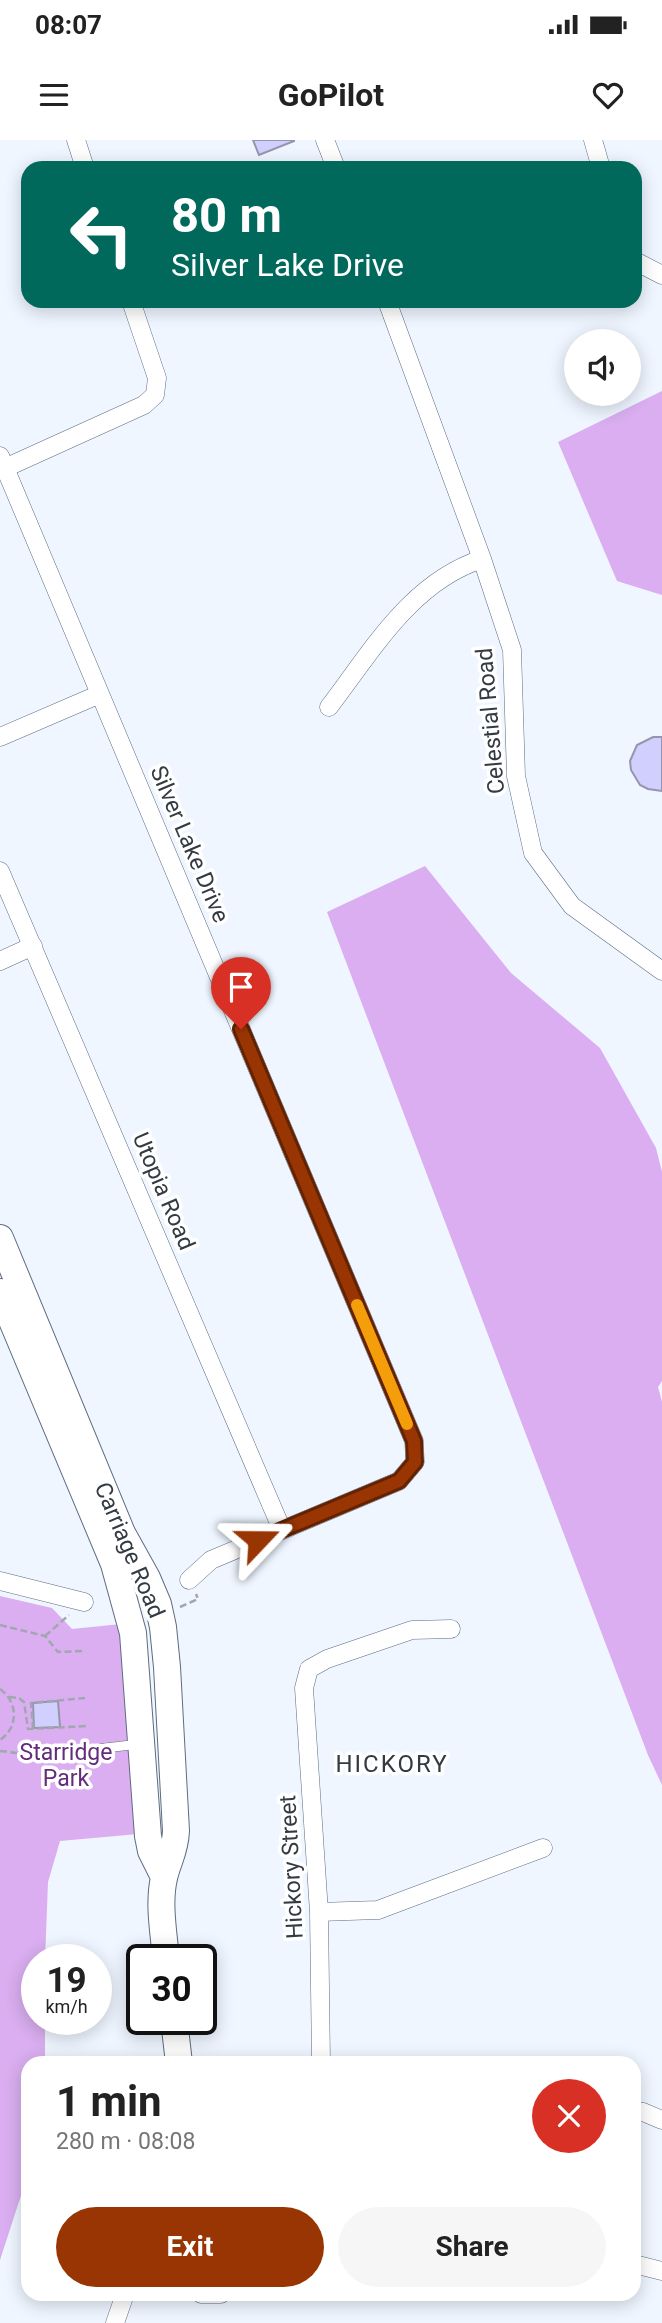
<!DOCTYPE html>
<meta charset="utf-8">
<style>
:root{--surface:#fff;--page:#f6f6f6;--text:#222;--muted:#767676;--accent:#993503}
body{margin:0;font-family:Roboto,sans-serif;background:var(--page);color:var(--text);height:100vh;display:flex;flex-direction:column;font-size:26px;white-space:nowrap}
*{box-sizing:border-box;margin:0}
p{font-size:23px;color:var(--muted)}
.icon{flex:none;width:38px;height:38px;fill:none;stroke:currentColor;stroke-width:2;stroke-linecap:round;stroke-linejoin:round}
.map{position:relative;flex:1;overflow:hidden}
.details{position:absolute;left:21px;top:1916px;width:620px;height:245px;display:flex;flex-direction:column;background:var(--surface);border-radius:21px;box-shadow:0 4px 18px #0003}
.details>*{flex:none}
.banner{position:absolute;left:21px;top:21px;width:621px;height:147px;border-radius:21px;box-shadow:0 4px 18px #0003;background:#00695c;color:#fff;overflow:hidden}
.controls{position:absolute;left:564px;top:189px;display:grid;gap:14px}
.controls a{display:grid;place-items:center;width:77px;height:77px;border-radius:50%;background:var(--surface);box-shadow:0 4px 18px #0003;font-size:35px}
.speed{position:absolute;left:21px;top:1804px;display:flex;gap:14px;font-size:35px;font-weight:700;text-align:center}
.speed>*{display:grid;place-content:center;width:91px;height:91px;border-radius:50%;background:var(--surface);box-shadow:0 4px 18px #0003;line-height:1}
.speed small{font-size:18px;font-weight:400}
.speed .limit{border:4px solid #111;border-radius:10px;background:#fff;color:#111}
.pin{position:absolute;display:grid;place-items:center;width:60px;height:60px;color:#fff;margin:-72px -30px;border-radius:50% 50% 50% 0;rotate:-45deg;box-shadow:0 0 7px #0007}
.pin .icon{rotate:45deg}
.me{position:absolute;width:77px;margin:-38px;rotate:67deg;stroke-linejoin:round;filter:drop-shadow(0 0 5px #0008)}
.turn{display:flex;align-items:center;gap:24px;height:147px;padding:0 35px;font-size:32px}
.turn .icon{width:91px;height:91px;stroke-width:2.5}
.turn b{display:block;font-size:49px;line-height:60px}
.round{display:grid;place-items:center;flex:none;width:74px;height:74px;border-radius:37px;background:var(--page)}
.head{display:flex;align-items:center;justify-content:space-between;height:119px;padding:0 35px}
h1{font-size:42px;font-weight:700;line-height:52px}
.primary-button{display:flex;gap:14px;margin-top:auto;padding:14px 35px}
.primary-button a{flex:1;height:80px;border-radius:42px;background:var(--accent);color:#fff;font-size:28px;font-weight:700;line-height:80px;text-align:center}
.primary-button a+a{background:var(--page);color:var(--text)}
.status{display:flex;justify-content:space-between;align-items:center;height:49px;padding:0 35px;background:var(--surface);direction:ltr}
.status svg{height:19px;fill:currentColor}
header{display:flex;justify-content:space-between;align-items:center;height:91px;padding:0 35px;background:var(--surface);font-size:32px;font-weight:700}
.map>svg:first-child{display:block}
.green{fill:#daaef0}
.building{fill:#d0cffd;stroke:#9695ad;stroke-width:2}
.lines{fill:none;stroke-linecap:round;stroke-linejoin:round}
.lane-casing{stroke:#5e6c7f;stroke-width:10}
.street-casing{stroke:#5e6c7f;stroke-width:19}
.secondary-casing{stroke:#5e6c7f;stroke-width:28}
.path{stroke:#a0a7af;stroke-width:2.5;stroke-dasharray:7 3.5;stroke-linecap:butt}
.lane{stroke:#fff;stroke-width:9}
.street{stroke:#fff;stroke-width:18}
.secondary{stroke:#fff;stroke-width:26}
.route-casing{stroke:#632202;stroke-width:18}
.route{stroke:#993503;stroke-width:12}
.slow{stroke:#f59e0b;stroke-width:12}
.labels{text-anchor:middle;stroke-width:7;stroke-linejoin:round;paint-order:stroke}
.street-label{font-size:23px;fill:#333a42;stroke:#fff}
.park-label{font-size:23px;fill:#642c7b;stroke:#fff}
.neighbourhood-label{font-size:24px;letter-spacing:2px;fill:#333a42;stroke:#fff}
</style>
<div class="status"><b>08:07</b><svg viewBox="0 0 49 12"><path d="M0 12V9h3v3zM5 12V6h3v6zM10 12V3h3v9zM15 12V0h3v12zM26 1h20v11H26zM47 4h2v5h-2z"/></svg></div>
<header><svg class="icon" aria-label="menu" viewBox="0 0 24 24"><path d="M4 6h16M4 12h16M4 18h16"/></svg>GoPilot<svg class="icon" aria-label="heart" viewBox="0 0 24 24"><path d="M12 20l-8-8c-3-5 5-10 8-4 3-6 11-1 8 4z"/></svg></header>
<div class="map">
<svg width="662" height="2183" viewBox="0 0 662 2183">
<rect width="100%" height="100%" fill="#eff6ff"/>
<path class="green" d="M 662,251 L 662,455 L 617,441 L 558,302 Z
M 425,726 L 511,833 L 600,908 L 656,1008 L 662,1032 L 662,1241 L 658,1247 L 662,1262 L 662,1645 L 648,1615 L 327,772 Z
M 0,1456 L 52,1468 L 72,1489 L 121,1484 L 138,1694 L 60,1701 L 48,1742 L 45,1820 L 37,1820 L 37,1880 L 45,1880 L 45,1923 L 28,1923 L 28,2034 L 0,2120 Z"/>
<path class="building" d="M 253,0 L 294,0 L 294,1 L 259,15 Z
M 653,597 L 662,597 L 662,651 L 648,649 L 640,645 L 631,630 L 630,621 L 637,605 Z
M 58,1561 L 60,1587 L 34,1588 L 33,1563 Z"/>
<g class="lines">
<defs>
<path id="lane" d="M 89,1610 L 139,1604"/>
<path id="street" d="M 76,0 L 85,28
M 325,0 L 336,28
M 593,0 L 601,28
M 635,121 L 662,135
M 387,161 L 482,419 L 512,510 L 516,636 L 533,713 L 572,766 L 662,831
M 0,316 L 414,1301 L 415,1322 L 399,1341 L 211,1420 L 189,1440
M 5,328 L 144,265 L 155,255 L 157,238 L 131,161
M 329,567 C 372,511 411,442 482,419
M 0,597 L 100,554
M 0,731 L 282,1390
M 0,821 L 33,806
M 0,1441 L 84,1462
M 319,1772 L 378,1770 L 543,1708
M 321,1923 L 319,1772 L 304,1548 L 309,1529 L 327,1519 L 412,1490 L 451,1489
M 634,1971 L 643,1972 L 662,1980
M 634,2124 L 662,2131
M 201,2154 L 221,2154
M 115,2183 L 125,2154"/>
<path id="secondary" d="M 0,1098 L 122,1393 L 147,1438 L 158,1464 L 163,1487 L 167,1527 L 176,1691 C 175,1712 168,1720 164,1738 C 158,1764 164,1794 166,1820
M 0,1152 L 114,1424 L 133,1493 L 148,1696 L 151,1711 L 164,1737
M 174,1880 L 179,1923"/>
</defs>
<use href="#lane" class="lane-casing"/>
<use href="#street" class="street-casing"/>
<use href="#secondary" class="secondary-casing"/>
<path class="path" d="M 180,1467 L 198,1459 L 196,1454
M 0,1485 L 45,1496 L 58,1512 L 82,1511
M 45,1496 L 69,1475
M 0,1549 C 18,1562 19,1587 0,1600
M 9,1557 L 19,1558 L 24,1562 L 28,1589 L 88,1586
M 33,1589 L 31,1563 L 85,1558
M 0,1611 L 17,1613"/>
<use href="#lane" class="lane"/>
<use href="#street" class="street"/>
<use href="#secondary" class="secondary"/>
</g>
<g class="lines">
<defs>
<path id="route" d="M 241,889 L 414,1301 L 415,1322 L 399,1341 L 258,1400"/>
</defs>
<use href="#route" class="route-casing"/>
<use href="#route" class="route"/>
<path class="slow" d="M 357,1165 L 407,1284"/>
</g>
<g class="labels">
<g class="street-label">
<text transform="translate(490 581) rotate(-95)" y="8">Celestial Road</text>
<text transform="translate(190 704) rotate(67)" y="8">Silver Lake Drive</text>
<text transform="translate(164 1051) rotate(67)" y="8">Utopia Road</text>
<text transform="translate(130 1410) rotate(67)" y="8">Carriage Road</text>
<text transform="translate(291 1727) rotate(-93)" y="8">Hickory Street</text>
</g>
<g class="park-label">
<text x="66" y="1620">Starridge<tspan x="66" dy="26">Park</tspan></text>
</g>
<g class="neighbourhood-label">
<text x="392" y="1632">HICKORY</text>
</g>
</g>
</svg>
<div class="controls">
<a><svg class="icon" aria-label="sound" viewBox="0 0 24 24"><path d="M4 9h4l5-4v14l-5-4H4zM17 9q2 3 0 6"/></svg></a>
</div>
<div class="speed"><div>19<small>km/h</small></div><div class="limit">30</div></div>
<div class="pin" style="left:241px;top:889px;background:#d93025"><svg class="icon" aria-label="arrive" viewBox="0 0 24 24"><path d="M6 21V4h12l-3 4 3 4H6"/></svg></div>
<svg class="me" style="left:258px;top:1400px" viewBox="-20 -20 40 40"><path d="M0-17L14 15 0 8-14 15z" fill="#993503" stroke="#fff" stroke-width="4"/></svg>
<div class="banner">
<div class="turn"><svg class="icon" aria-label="left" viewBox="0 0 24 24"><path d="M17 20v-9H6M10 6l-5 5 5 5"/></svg><div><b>80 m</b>Silver Lake Drive</div></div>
</div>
<section class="details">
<div class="head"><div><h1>1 min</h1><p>280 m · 08:08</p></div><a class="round" style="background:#d93025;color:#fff"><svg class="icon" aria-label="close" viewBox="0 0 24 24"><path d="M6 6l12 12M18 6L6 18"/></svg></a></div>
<div class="primary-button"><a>Exit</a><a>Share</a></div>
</section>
</div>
